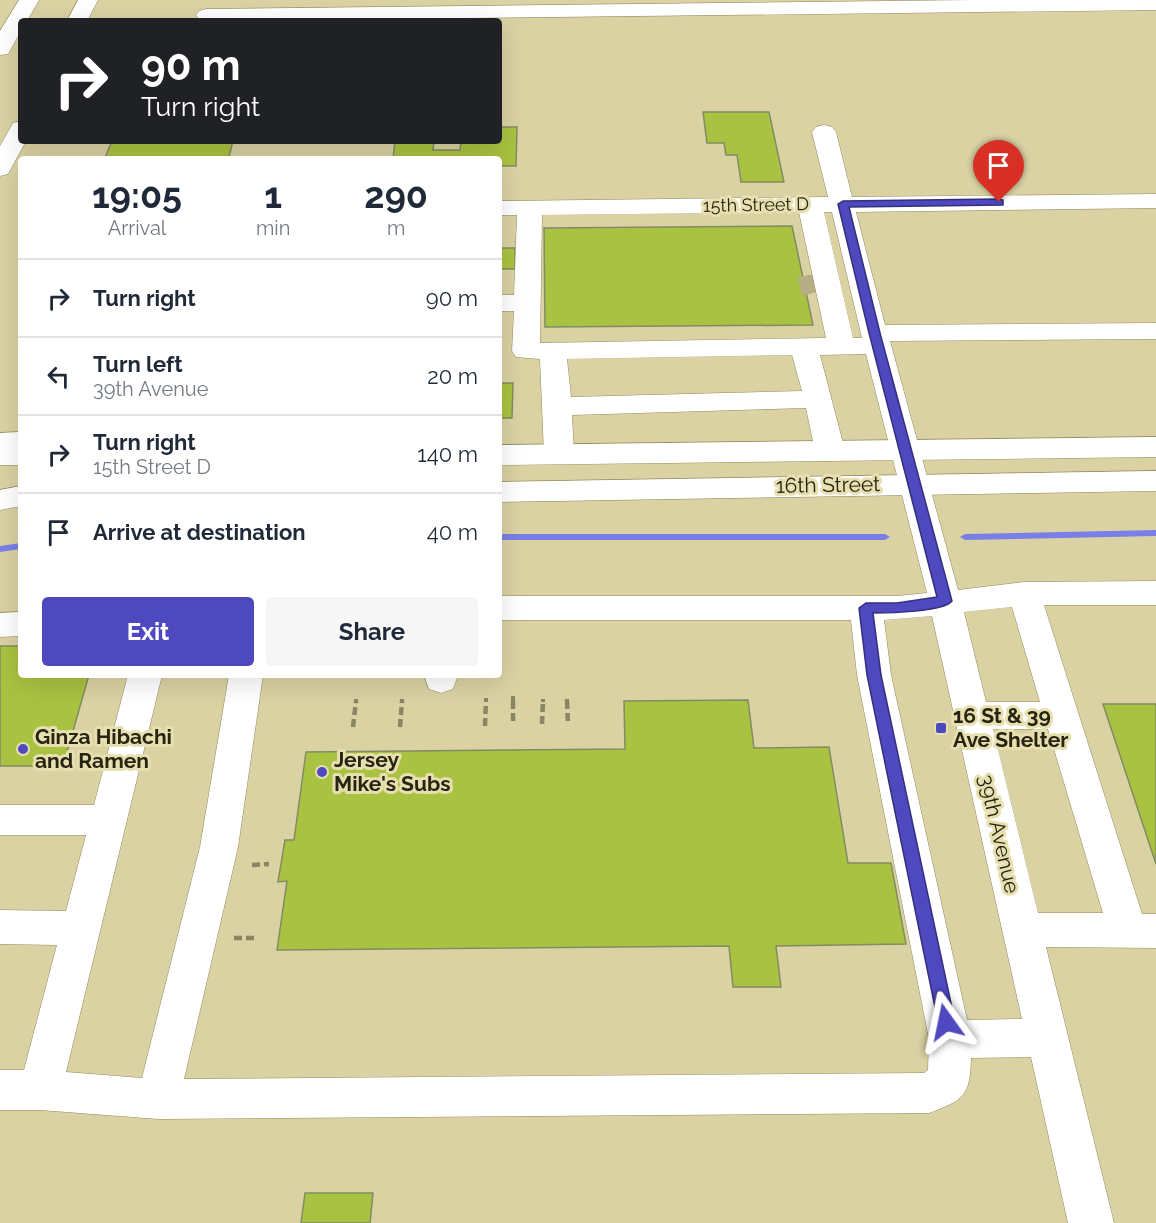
<!DOCTYPE html>
<style>
:root{--surface:#fff;--page:#f6f6f7;--text:#1f2937;--muted:#747a83;--line:#e0e1e3;--accent:#4f49c0}
body{margin:0;font-family:Raleway,sans-serif;background:var(--page);color:var(--text);height:100vh;display:flex;flex-direction:column;font-size:22px;white-space:nowrap}
*{box-sizing:border-box;margin:0}
p{font-size:20px;color:var(--muted)}
.icon{flex:none;width:33px;height:33px;fill:none;stroke:currentColor;stroke-width:2;stroke-linecap:round;stroke-linejoin:round}
.map{position:relative;flex:1;overflow:hidden}
.side{position:absolute;left:18px;top:156px;width:484px;height:522px;display:flex;flex-direction:column;background:var(--surface);border-radius:6px;box-shadow:0 6px 24px #0002}
.side>*{flex:none}
.guide{position:absolute;left:18px;top:18px;width:484px;height:126px;border-radius:6px;box-shadow:0 6px 24px #0002;background:#202124;color:#fff;overflow:hidden}
.pin{position:absolute;display:grid;place-items:center;width:51px;height:51px;color:#fff;margin:-62px -26px;border-radius:50% 50% 50% 0;rotate:-45deg;box-shadow:0 0 6px #0007}
.pin .icon{rotate:45deg}
.me{position:absolute;width:66px;margin:-33px;rotate:348deg;stroke-linejoin:round;filter:drop-shadow(0 0 4px #0008)}
.turn{display:flex;align-items:center;gap:21px;height:126px;padding:0 24px;font-size:27px}
.turn .icon{width:78px;height:78px;stroke-width:2.5}
.turn b{display:block;font-size:42px;line-height:51px}
.eta{display:flex;justify-content:space-evenly;align-items:center;height:102px;text-align:center}
.eta b{font-size:36px;font-weight:700;line-height:42px}
.primary-button{display:flex;gap:12px;margin-top:auto;padding:12px 24px}
.primary-button a{flex:1;height:69px;border-radius:6px;background:var(--accent);color:#fff;font-size:24px;font-weight:700;line-height:69px;text-align:center}
.primary-button a+a{background:var(--page);color:var(--text)}
ul{padding:0;list-style:none}
li{display:flex;align-items:center;gap:18px;height:78px;padding:0 24px;border-top:2px solid var(--line)}
li div{flex:1}
li b{display:block;font-size:22px}
li em{font-style:normal}
.map>svg:first-child{display:block}
.lines{fill:none;stroke-linecap:round;stroke-linejoin:round}
.stream{fill:#7a7fe7;fill-rule:evenodd}
.building{fill:#aac241;stroke:#828c62;stroke-width:1.5}
.minor-tunnel{stroke:#b6af86;stroke-width:23;stroke-dasharray:23 11;stroke-linecap:butt}
.minor-casing{stroke:#928b5f;stroke-width:1}
.major-casing{stroke:#928b5f;stroke-width:1}
.highway-casing{stroke:#928b5f;stroke-width:1}
.path-far1{stroke:#8a8563;stroke-width:4;stroke-dasharray:5 3;stroke-linecap:butt}
.path{stroke:#8a8563;stroke-width:4.5;stroke-dasharray:8 4;stroke-linecap:butt}
.minor{fill:#fff;fill-rule:evenodd}
.major{fill:#fff;fill-rule:evenodd}
.highway{fill:#fff;fill-rule:evenodd}
.route{fill:#4f49c0;stroke:#332f7d;stroke-width:1.5}
.poi-dot{fill:#4f49c0;stroke:#e7dfb0;stroke-width:2}
.labels{text-anchor:middle;stroke-width:6;stroke-linejoin:round;paint-order:stroke}
.far-street-label{font-size:18px;fill:#272412;stroke:#e7dfb0}
.street-label{font-size:21px;fill:#272412;stroke:#e7dfb0}
.poi-label{font-size:21px;font-weight:bold;fill:#272412;stroke:#e7dfb0;text-anchor:start}
</style>
<div class="map">
<svg width="1156" height="1223" viewBox="0 0 1156 1223">
<rect width="100%" height="100%" fill="#dad2a3"/>
<g class="lines">
<path class="stream" d="M 1156,530 L 1156,536 L 965,540 L 960,537 L 965,534 Z
M 500,534 L 885,534 L 890,537 L 885,540 L 500,540 Z
M 21,543 L 21,549 L 0,552 L 0,546 Z"/>
</g>
<path class="building" d="M 703,112 L 769,112 L 784,182 L 741,182 L 737,155 L 726,155 L 724,143 L 707,143 Z
M 500,127 L 517,127 L 516,166 L 500,166 L 500,159 L 393,159 L 395,141 L 434,141 L 433,150 L 460,150 L 461,141 L 500,141 Z
M 112,141 L 233,141 L 229,157 L 105,158 Z
M 792,226 L 813,325 L 545,327 L 544,228 Z
M 500,248 L 515,248 L 515,269 L 500,269 Z
M 500,383 L 513,383 L 512,418 L 500,418 Z
M 0,646 L 21,646 L 21,675 L 89,675 L 63,766 L 0,766 Z
M 748,700 L 754,748 L 829,747 L 848,863 L 891,863 L 906,944 L 776,946 L 781,987 L 733,987 L 729,946 L 277,950 L 287,881 L 278,882 L 285,840 L 294,840 L 306,752 L 625,749 L 624,701 Z
M 1103,704 L 1156,704 L 1156,864 Z
M 305,1193 L 373,1193 L 370,1223 L 301,1223 Z"/>
<g class="lines">
<path class="minor-tunnel" d="M 809,275 L 813,293"/>
<defs>
<path id="minor" d="M 973,0 L 1156,0 L 1156,10 L 221,21 L 199,19 L 196,15 L 199,11 L 206,9 Z
M 824,125 L 832,127 L 836,132 L 852,197 L 1156,194 L 1156,208 L 856,212 L 885,325 L 1156,323 L 1156,339 L 890,341 L 958,590 L 1024,582 L 1156,581 L 1156,605 L 1044,605 L 1142,914 L 1156,914 L 1156,948 L 1046,947 L 1114,1223 L 1068,1223 L 1031,1057 L 971,1058 C 970,1096 964,1100 929,1113 L 158,1119 L 40,1110 L 0,1110 L 0,1070 L 24,1070 L 57,945 L 0,944 L 0,910 L 66,911 L 86,835 L 0,835 L 0,805 L 94,805 L 128,675 L 162,675 L 66,1072 L 142,1078 L 200,847 L 229,675 L 263,675 L 238,847 L 184,1079 L 924,1073 L 928,1070 L 929,1039 L 857,675 L 851,620 L 500,620 L 500,596 L 897,596 L 927,593 L 866,354 L 820,355 L 845,451 L 840,458 L 830,461 L 820,458 L 815,451 L 806,408 L 572,415 L 574,454 L 570,461 L 559,464 L 548,461 L 544,454 L 540,359 L 516,357 L 512,351 L 514,311 L 500,311 L 500,295 L 514,295 L 517,215 L 500,215 L 500,201 L 828,197 L 812,132 L 816,127 ZM 799,212 L 826,338 L 540,343 L 542,215 ZM 824,212 L 832,212 L 862,338 L 853,338 ZM 792,355 L 802,391 L 571,397 L 567,359 ZM 1012,607 L 1040,702 L 986,702 L 964,612 ZM 932,616 L 1022,1019 L 967,1020 L 891,675 L 884,620 ZM 993,729 L 1048,729 L 1103,913 L 1038,913 Z
M 21,612 L 21,636 L 0,637 L 0,613 Z
M 424,675 L 458,675 L 453,689 L 441,693 L 429,689 Z"/>
<path id="major" d="M 1156,437 L 1156,457 L 500,465 L 500,445 Z
M 0,445 L 21,445 L 21,465 L 0,465 Z
M 1156,471 L 1156,491 L 500,502 L 500,482 Z"/>
<path id="highway" d="M 19,0 L 39,0 L 27,21 L 21,21 L 21,31 L 8,54 L 0,55 L 0,31 Z
M 78,0 L 98,0 L 87,21 L 67,21 Z
M 21,121 L 21,141 L 26,141 L 8,174 L 0,176 L 0,146 L 13,123 Z
M 21,432 L 21,450 L 0,451 L 0,433 Z
M 21,486 L 21,506 L 0,510 L 0,490 Z"/>
</defs>
<use href="#minor" class="minor-casing"/>
<use href="#major" class="major-casing"/>
<use href="#highway" class="highway-casing"/>
<path class="path-far1" d="M 513,696 L 513,702
M 567,699 L 567,702
M 356,702 L 356,699
M 402,702 L 402,699
M 486,702 L 486,698
M 543,702 L 543,699"/>
<path class="path" d="M 513,701 L 513,725
M 567,701 L 568,724
M 542,724 L 543,701
M 485,726 L 486,701
M 353,727 L 356,701
M 400,727 L 402,701
M 252,865 L 269,864
M 234,938 L 258,938"/>
<use href="#minor" class="minor"/>
<use href="#major" class="major"/>
<use href="#highway" class="highway"/>
</g>
<path class="route" d="M 999,199 L 1003,200 L 1003,205 L 849,207 L 880,333 L 952,601 C 943,612 889,613 873,613 L 881,675 L 955,1022 L 952,1028 L 946,1030 L 940,1028 L 938,1022 L 867,675 L 859,608 L 866,603 L 897,603 L 937,597 L 869,333 L 838,204 L 843,201 Z"/>
<g class="poi-dot">
<rect x="935" y="722" width="12" height="12" rx="3"/>
<circle cx="23" cy="749" r="6"/>
<circle cx="322" cy="772" r="6"/>
</g>
<g class="labels">
<g class="far-street-label">
<text transform="translate(756 205) rotate(-1)" y="6">15th Street D</text>
</g>
<g class="street-label">
<text transform="translate(828 485) rotate(-1)" y="7">16th Street</text>
<text transform="translate(999 834) rotate(77)" y="7">39th Avenue</text>
</g>
<g class="poi-label">
<text x="953" y="723">16 St &amp; 39<tspan x="953" dy="24">Ave Shelter</tspan></text>
<text x="35" y="744">Ginza Hibachi<tspan x="35" dy="24">and Ramen</tspan></text>
<text x="334" y="767">Jersey<tspan x="334" dy="24">Mike's Subs</tspan></text>
</g>
</g>
</svg>
<div class="pin" style="left:999px;top:202px;background:#d93025"><svg class="icon" aria-label="arrive" viewBox="0 0 24 24"><path d="M6 21V4h12l-3 4 3 4H6"/></svg></div>
<svg class="me" style="left:946px;top:1022px" viewBox="-20 -20 40 40"><path d="M0-17L14 15 0 8-14 15z" fill="#4f49c0" stroke="#fff" stroke-width="4"/></svg>
<div class="guide">
<div class="turn"><svg class="icon" aria-label="right" viewBox="0 0 24 24"><path d="M7 20v-9h11M14 6l5 5-5 5"/></svg><div><b>90 m</b>Turn right</div></div>
</div>
<section class="side">
<div class="eta">
<div><b>19:05</b><p>Arrival</p></div>
<div><b>1</b><p>min</p></div>
<div><b>290</b><p>m</p></div>
</div>
<ul>
<li><svg class="icon" aria-label="right" viewBox="0 0 24 24"><path d="M7 20v-9h11M14 6l5 5-5 5"/></svg><div><b>Turn right</b></div><em>90 m</em></li>
<li><svg class="icon" aria-label="left" viewBox="0 0 24 24"><path d="M17 20v-9H6M10 6l-5 5 5 5"/></svg><div><b>Turn left</b><p>39th Avenue</p></div><em>20 m</em></li>
<li><svg class="icon" aria-label="right" viewBox="0 0 24 24"><path d="M7 20v-9h11M14 6l5 5-5 5"/></svg><div><b>Turn right</b><p>15th Street D</p></div><em>140 m</em></li>
<li><svg class="icon" aria-label="arrive" viewBox="0 0 24 24"><path d="M6 21V4h12l-3 4 3 4H6"/></svg><div><b>Arrive at destination</b></div><em>40 m</em></li>
</ul>
<div class="primary-button"><a>Exit</a><a>Share</a></div>
</section>
</div>
